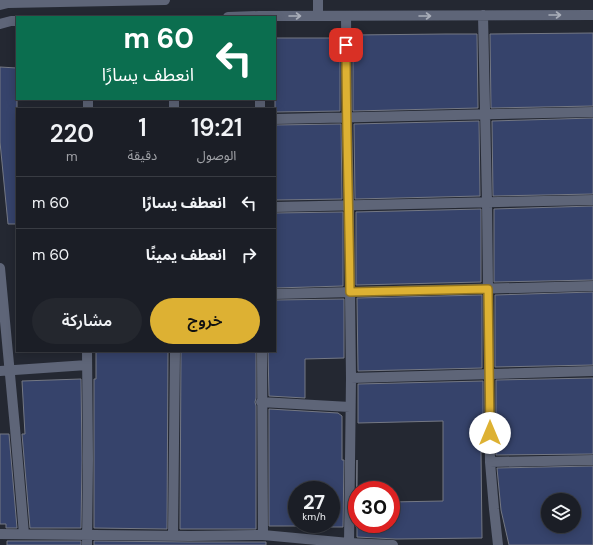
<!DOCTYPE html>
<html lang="ar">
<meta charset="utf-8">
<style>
:root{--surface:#1b1e26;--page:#24272e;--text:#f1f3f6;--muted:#a0a2a7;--line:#393c43;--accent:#ddb133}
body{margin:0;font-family:"DM Sans","Noto Sans Arabic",sans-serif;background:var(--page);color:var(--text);direction:rtl;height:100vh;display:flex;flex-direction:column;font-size:15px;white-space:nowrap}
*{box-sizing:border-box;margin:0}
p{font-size:13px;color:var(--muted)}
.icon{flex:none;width:22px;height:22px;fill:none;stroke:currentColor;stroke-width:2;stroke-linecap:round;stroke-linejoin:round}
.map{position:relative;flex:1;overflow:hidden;direction:ltr}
.details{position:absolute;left:16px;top:108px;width:260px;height:244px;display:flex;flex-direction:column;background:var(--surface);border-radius:0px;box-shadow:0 2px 10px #0003,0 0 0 1px var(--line);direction:rtl}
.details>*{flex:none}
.top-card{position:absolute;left:16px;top:16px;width:260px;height:84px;border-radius:0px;box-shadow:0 2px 10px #0003,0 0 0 1px var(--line);direction:rtl;background:#0b6e4f;color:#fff;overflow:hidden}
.controls{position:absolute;left:541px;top:493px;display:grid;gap:8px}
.controls a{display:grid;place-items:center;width:40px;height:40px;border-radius:50%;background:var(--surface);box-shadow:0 2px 10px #0003,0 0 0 1px var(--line);font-size:20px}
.speed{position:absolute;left:288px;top:481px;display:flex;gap:8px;font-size:20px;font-weight:700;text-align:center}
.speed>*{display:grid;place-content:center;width:52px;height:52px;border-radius:50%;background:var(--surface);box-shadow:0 2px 10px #0003,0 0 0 1px var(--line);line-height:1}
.speed small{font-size:10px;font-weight:400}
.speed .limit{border:6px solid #d22;background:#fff;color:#111}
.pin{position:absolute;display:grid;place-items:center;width:34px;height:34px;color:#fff;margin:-17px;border-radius:8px;box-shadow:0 2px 6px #0006}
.me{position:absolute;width:44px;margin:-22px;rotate:0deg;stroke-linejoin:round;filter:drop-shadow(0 0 3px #0008)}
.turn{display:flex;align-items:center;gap:14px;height:84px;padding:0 16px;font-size:18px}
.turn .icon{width:52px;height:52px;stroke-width:2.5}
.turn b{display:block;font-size:28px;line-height:34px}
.eta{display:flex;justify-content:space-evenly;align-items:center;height:68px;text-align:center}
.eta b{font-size:24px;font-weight:600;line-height:28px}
.button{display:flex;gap:8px;margin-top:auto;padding:8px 16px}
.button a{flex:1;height:46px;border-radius:24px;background:var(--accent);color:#111;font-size:16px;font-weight:600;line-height:46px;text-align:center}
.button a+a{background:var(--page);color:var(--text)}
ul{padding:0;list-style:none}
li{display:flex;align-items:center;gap:12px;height:52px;padding:0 16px;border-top:1px solid var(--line)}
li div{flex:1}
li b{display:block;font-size:15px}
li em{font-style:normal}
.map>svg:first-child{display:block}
.building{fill:#36436b;stroke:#747884;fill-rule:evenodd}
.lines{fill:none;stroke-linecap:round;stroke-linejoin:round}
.minor{stroke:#5e6578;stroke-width:10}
.oneway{stroke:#a9aeb9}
.route-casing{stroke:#907321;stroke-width:10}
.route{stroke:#ddb133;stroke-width:7}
</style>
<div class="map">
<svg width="593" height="545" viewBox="0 0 593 545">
<rect width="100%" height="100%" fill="#242832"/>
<path class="building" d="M 593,33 L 593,106 L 491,108 L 490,34 Z
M 445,34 L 477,34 L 478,108 L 353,111 L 353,38 L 354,38 L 354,35 Z
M 275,38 L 340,38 L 340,111 L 275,112 Z
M 0,67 L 17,68 L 17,224 L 8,224 L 0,142 Z
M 593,118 L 593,194 L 493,196 L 492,121 Z
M 479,121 L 480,196 L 355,199 L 354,124 Z
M 341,124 L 342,199 L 275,200 L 275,125 Z
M 593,206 L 593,280 L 494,282 L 494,209 Z
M 481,209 L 481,282 L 356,285 L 356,212 Z
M 343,212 L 343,286 L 275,288 L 275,213 Z
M 593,292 L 593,365 L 495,367 L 495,295 Z
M 482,295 L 482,368 L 358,371 L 357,298 Z
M 344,299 L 344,358 L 305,359 L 305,398 L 269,396 L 268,351 L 275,351 L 275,300 Z
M 96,351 L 168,351 L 167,529 L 94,528 L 94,379 L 96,379 Z
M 181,351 L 256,351 L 256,398 L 255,402 L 256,406 L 256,529 L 180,529 Z
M 593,378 L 593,454 L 496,455 L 496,380 Z
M 81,379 L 82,459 L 81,528 L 30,528 L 22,434 L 25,434 L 22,381 Z
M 483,381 L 483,452 L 481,452 L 482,538 L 396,539 L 357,537 L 357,527 L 356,527 L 357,460 L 357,524 L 391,524 L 391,502 L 443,501 L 443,421 L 358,423 L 358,384 Z
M 269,409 L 338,413 L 342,416 L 342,460 L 344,460 L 343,527 L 331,527 L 331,490 L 297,490 L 297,526 L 269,526 Z
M 0,434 L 9,434 L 17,528 L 6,528 L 6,524 L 0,524 Z
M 593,466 L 593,545 L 509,545 L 501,510 L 497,468 ZM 548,500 L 574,500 L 574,526 L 548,526 Z
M 7,541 L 81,541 L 81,545 L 7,545 Z
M 94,541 L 190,542 L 266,542 L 266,545 L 94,545 Z"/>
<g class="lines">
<path class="minor" d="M 318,0 L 318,16
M 0,5 L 8,3 L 165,0
M 483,15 L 487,202 L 490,462 L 494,509 L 498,545
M 346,16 L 347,118 L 349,206 L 351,378 L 349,545
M 228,17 L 259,16 L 593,15
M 0,24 L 11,21 L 17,21
M 88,99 L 88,109
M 260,99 L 260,109
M 174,109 L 174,99
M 275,119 L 593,112
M 275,207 L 593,200
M 0,268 L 15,428 L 24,534
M 275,294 L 593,286
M 262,351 L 263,535
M 0,371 L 87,365
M 351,378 L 593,371
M 261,402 L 350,407
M 490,462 L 593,460
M 0,534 L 190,536 L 263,535 L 349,543 L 393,545
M 173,536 L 175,351
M 87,545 L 88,459 L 87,351"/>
</g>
<defs><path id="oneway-shaft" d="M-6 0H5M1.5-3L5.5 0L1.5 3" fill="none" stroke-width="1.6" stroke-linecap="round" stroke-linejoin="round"/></defs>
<g class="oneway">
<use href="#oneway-shaft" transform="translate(555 15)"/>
<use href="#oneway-shaft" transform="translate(295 16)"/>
<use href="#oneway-shaft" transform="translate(425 16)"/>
</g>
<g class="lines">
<defs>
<path id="route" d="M 346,45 C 346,127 349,209 350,292 L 488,289 L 490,433"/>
</defs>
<use href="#route" class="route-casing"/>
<use href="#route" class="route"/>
</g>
</svg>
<div class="controls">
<a><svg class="icon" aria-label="layers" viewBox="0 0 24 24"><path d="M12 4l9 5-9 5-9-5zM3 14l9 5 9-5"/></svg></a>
</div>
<div class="speed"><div>27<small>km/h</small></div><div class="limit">30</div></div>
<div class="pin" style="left:346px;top:45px;background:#d93025"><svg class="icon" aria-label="arrive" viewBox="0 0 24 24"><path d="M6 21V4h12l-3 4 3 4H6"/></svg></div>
<svg class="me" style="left:490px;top:433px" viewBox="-20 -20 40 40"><circle r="19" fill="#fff"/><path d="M0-13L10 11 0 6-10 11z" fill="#ddb133"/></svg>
<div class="top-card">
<div class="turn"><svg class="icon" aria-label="left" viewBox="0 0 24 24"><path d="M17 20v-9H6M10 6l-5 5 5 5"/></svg><div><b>60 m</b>انعطف يسارًا</div></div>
</div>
<section class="details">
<div class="eta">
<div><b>19:21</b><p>الوصول</p></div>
<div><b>1</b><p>دقيقة</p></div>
<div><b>220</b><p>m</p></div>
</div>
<ul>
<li><svg class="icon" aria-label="left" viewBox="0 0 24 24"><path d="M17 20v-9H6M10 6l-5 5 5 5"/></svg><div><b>انعطف يسارًا</b></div><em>60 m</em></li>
<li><svg class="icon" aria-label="right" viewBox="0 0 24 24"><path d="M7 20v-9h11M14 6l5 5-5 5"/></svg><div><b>انعطف يمينًا</b></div><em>60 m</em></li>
</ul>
<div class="button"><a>خروج</a><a>مشاركة</a></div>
</section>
</div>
